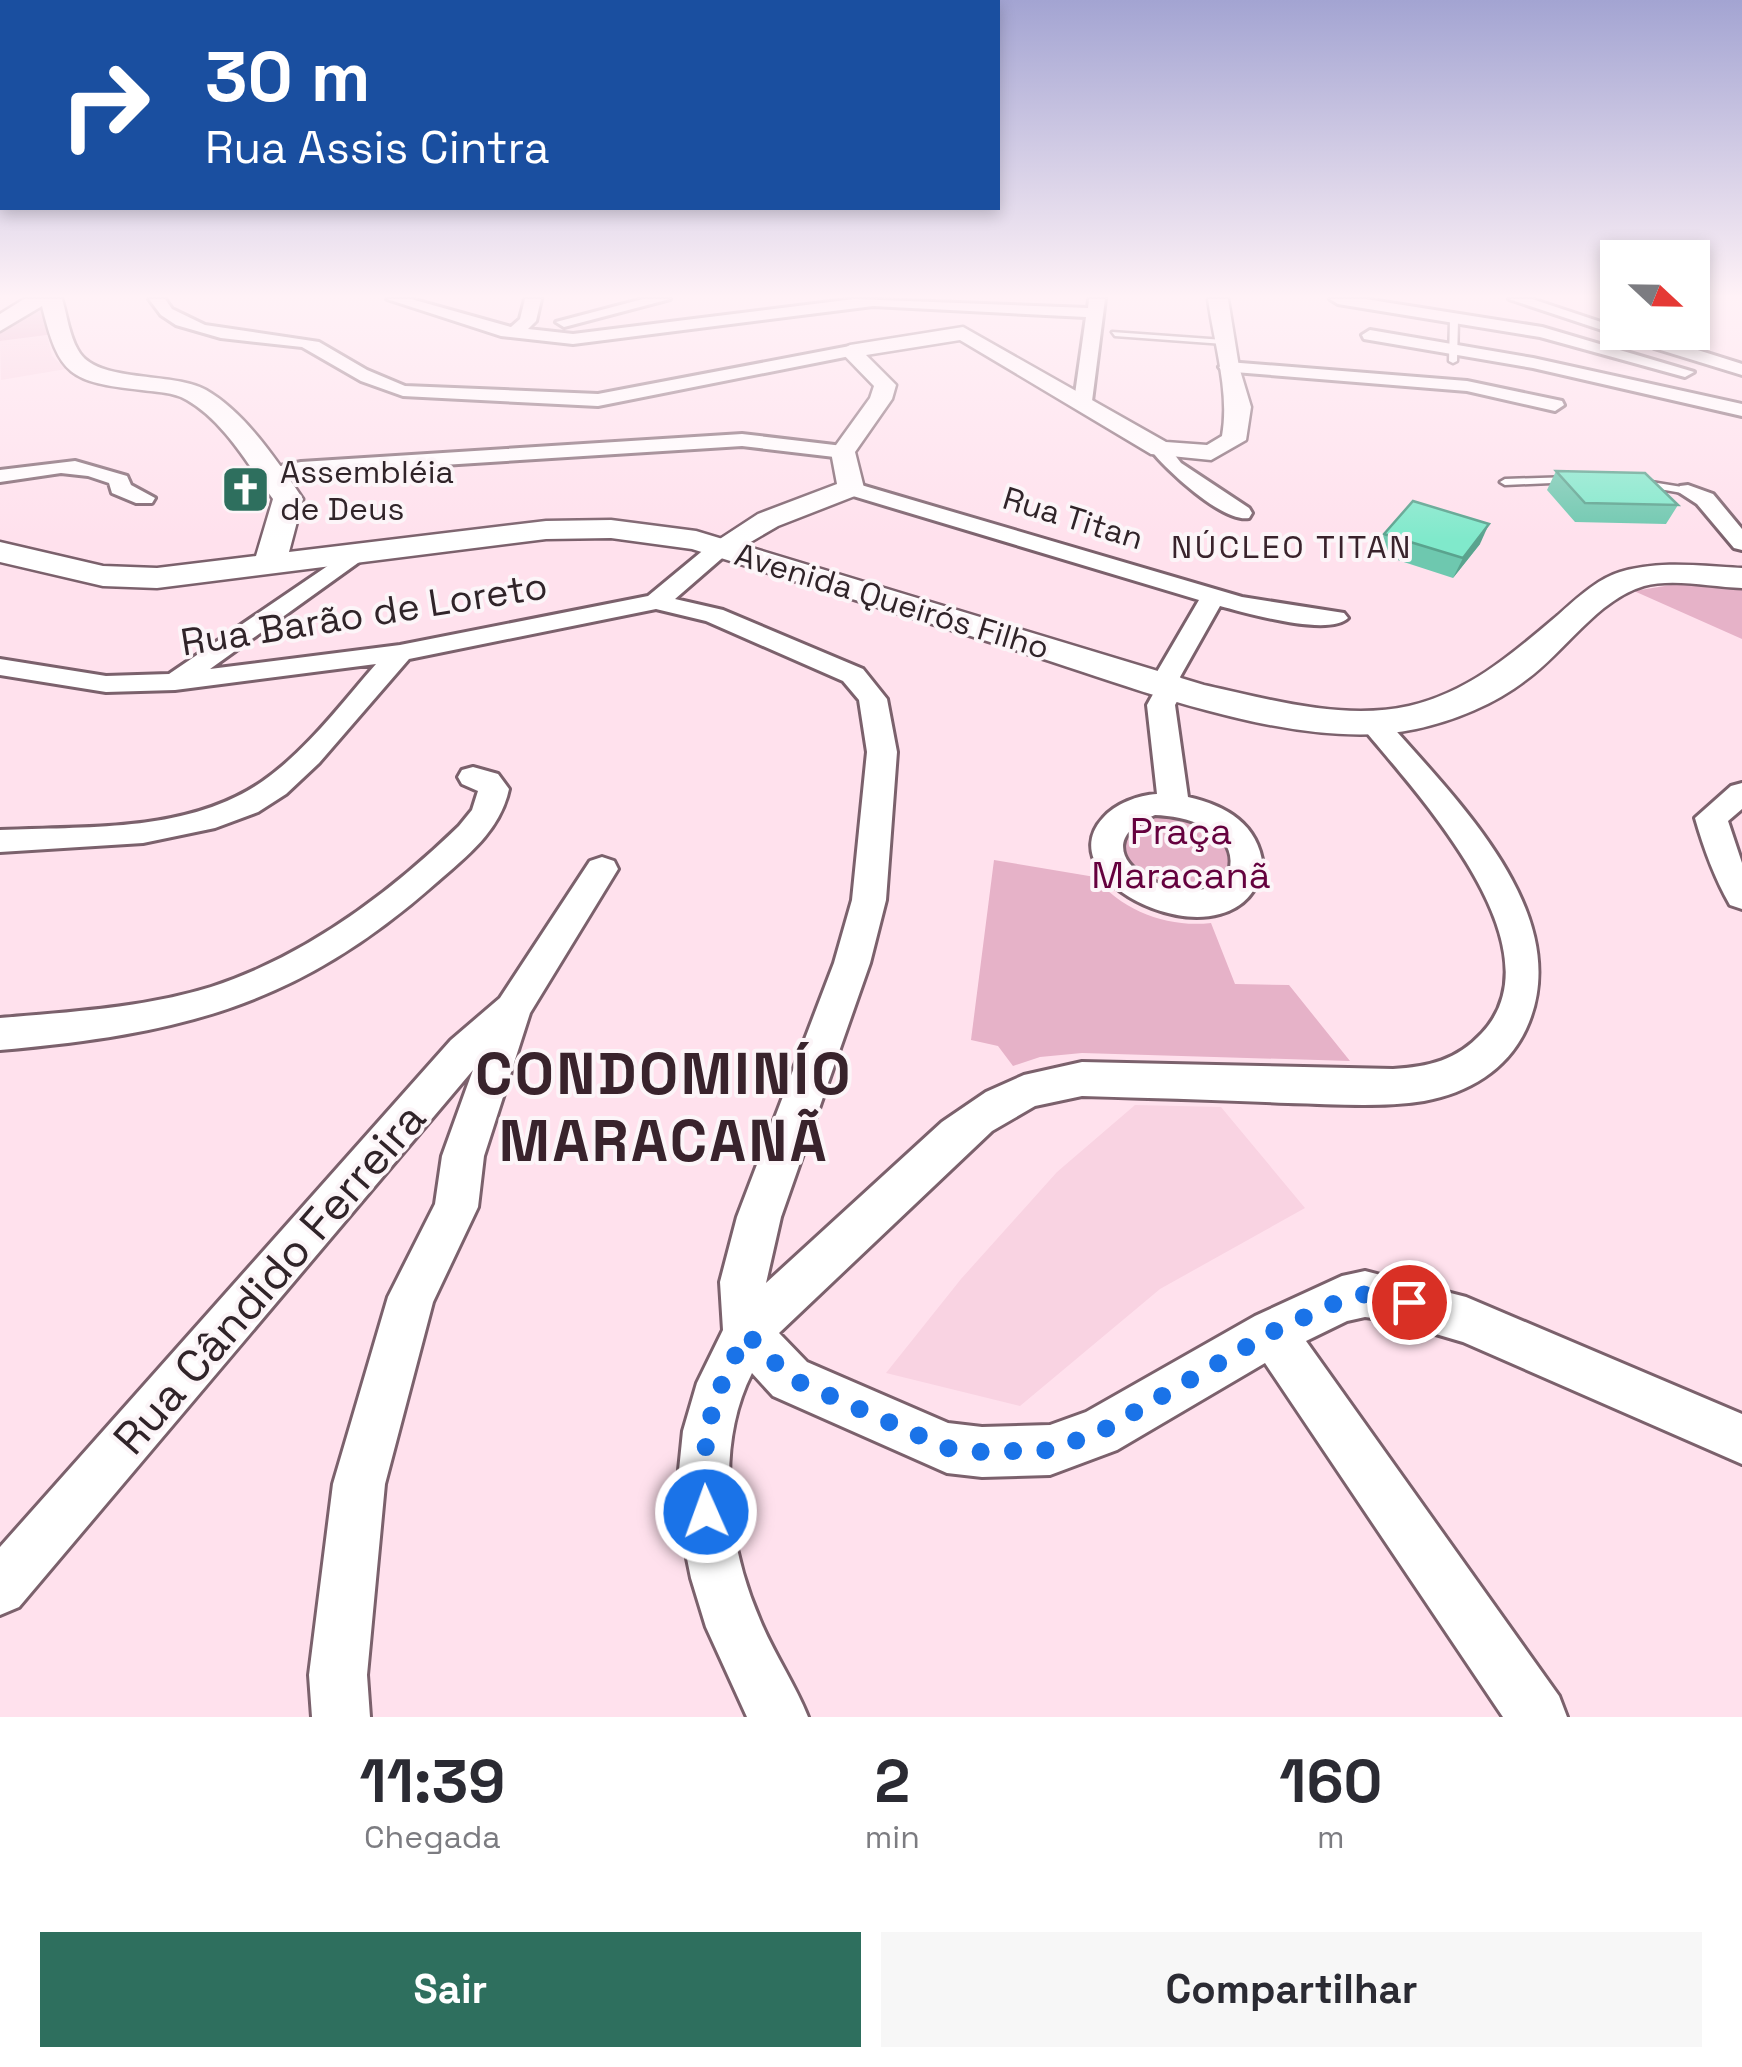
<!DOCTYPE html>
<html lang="pt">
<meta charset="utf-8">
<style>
:root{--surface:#fff;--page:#f7f7f7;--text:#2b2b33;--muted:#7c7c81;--accent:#2e6f5e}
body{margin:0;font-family:"Space Grotesk",sans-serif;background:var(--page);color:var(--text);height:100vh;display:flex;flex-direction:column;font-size:38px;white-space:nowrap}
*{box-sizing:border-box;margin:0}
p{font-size:32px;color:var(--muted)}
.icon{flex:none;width:55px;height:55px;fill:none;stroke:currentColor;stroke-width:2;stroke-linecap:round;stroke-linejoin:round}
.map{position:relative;height:1717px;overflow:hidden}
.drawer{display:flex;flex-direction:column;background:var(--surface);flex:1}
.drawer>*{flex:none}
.hud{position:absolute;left:0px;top:0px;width:1000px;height:210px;box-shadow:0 5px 15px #0003;background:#1a4fa0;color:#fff;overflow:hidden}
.needle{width:65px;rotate:112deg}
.controls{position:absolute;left:1600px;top:240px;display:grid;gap:20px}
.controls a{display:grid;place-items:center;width:110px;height:110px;border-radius:0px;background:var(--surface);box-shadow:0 5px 15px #0003;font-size:50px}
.pin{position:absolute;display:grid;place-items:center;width:85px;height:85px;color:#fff;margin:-42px;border:5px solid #fff;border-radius:50%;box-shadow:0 2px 10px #0007}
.me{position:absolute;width:110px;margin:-55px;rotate:358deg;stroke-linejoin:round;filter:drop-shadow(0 0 8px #0008)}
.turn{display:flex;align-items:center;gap:35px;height:210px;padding:0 40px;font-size:45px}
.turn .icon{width:130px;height:130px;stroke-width:2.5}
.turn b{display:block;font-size:70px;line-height:85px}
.eta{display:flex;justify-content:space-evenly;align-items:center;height:170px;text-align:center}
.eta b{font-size:60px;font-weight:700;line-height:70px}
.action{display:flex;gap:20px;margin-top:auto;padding:20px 40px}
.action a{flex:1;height:115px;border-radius:0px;background:var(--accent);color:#fff;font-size:40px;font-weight:700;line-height:115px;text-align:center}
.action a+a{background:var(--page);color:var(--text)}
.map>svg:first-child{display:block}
.built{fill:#f9d3e2}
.green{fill:#e6b2c8}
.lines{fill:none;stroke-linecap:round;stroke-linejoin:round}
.service-casing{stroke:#7b616c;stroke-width:5}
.minor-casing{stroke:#7b616c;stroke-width:6}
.tertiary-casing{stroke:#7b616c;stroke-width:5}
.secondary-casing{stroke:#7b616c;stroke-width:5}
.service{fill:#fff;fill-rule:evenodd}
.minor{fill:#fff;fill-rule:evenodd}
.tertiary{fill:#fff;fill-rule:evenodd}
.secondary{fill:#fff;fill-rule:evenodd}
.wall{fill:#6ec8af}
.shaded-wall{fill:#5aa38e}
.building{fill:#80e9cb;stroke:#5aa38e;stroke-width:2.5}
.route{stroke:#1a73e8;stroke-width:18;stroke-dasharray:0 32.4}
.labels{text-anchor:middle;stroke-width:8;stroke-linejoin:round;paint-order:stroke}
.far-poi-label{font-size:32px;fill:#302429;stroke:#fcf5f8;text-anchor:start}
.far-street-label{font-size:32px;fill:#302429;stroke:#fcf5f8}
.far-neighbourhood-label{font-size:32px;letter-spacing:2.5px;fill:#39232c;stroke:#fcf5f8}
.street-label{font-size:38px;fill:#302429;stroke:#fcf5f8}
.park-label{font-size:38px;fill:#65013e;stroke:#fcf5f8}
.near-street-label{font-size:45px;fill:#302429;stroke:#fcf5f8}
.near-district-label{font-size:58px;font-weight:bold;letter-spacing:2.5px;fill:#39232c;stroke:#fcf5f8}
</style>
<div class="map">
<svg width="1742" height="1717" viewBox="0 0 1742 1717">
<rect width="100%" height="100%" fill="#ffe1ed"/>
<path class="built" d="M 47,334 L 52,356 L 66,369 L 1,380 L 0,341 Z
M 1135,1105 L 1221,1107 L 1305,1208 L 1160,1289 L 1020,1406 L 886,1373 L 961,1279 L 1057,1172 Z"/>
<path class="green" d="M 42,306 L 54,334 L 0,341 L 0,332 Z
M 1677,584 L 1742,589 L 1742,639 L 1634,591 Z
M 1161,813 L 1179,813 L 1227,836 L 1235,874 C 1226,880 1217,889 1207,891 C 1171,897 1121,877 1125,835 L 1145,817 Z
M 994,860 L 1095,877 C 1122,911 1168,928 1211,923 L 1235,984 L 1289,985 L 1350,1061 L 1082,1053 L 1040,1057 L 1013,1066 L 998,1046 L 971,1040 Z"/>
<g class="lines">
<defs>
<path id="service" d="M 1454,318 L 1458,320 L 1457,361 L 1453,363 L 1449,361 L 1450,320 Z
M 1112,332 L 1224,340 L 1228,342 L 1224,344 L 1115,336 Z
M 1571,477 L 1576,480 L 1574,482 L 1505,485 L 1500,482 L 1505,479 Z
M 1639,480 L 1688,488 L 1693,491 L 1688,494 L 1636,485 L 1636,481 Z"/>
<path id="minor" d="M 149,299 L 165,299 L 172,309 L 205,325 L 319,342 L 367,370 L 405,386 L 598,394 L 850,346 L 859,351 L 850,356 L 598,406 L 403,396 L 361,381 L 302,347 L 221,338 L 176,325 L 161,315 Z
M 387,299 L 411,299 L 511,327 L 520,319 L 525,299 L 541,299 L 536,321 L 528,329 L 573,334 L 854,299 L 1088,308 L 1089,299 L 1105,299 L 1092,401 L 1083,407 L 1074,401 L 1086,317 L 873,306 L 573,344 L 501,336 Z
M 643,299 L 670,299 L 564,327 L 556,322 Z
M 1330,299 L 1365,299 L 1542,327 L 1694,372 L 1685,377 L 1540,337 L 1338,304 Z
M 1509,299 L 1532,299 L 1616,327 L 1602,330 Z
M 1370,330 L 1533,358 L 1742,404 L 1742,416 L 1533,368 L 1364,339 L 1362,335 Z
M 1654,340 L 1666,340 L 1742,364 L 1742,375 L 1654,348 Z
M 1228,362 L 1467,381 L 1562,401 L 1564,405 L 1555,411 L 1467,391 L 1222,371 L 1219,367 Z
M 742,434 L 843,446 L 853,452 L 843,458 L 742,446 L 301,474 L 267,480 L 257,474 L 260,470 L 301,462 Z
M 1160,443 L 1167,445 L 1181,463 L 1249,508 L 1252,513 L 1249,518 C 1223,523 1165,469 1150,449 Z
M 75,461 L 127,476 L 131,485 L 155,498 L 152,503 L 136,503 L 112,493 L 109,483 L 88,476 L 61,473 L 0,482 L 0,470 Z
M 851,482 L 1242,597 L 1344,613 L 1348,618 C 1329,637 1246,613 1220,606 L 1180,677 L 1185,687 L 1175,705 L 1188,797 C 1227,806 1258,824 1263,866 C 1242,975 1041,885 1103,818 C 1115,804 1138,795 1157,794 L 1147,705 L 1157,687 L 1154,677 L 1199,600 L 843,493 L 840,488 ZM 1155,815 C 1191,816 1247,834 1226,880 C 1179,915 1069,850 1155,815 Z
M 1688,485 L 1713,494 L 1742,529 L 1742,550 L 1734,548 L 1697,504 L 1677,491 L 1680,486 Z
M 720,541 L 728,543 L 732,548 L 728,553 L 675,599 L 723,610 L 863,669 L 887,699 L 897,752 L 886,900 L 870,963 L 781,1217 L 766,1283 L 942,1122 L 986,1092 L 1024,1075 L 1082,1062 L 1393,1069 C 1429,1067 1457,1060 1482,1033 C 1563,947 1415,792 1363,728 L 1359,722 L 1363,716 L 1383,716 C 1451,795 1579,914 1526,1029 C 1507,1070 1468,1093 1424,1101 C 1379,1108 1333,1104 1288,1103 C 1219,1100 1151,1098 1082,1096 L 1035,1106 L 992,1131 L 779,1333 L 807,1362 L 948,1423 L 982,1427 L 1050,1425 L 1086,1412 L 1255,1316 L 1342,1276 L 1365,1271 L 1466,1297 L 1742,1414 L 1742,1464 L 1463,1342 L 1388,1320 L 1365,1317 L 1347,1321 L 1306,1341 L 1559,1696 L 1567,1717 L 1503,1717 L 1265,1363 L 1117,1450 L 1050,1475 L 982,1477 L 947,1473 L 773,1396 L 752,1373 C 714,1448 728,1546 760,1620 C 774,1654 795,1684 808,1717 L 747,1717 L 706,1627 L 691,1578 L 681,1529 L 678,1480 L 683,1431 L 697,1383 L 723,1330 L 720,1282 L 737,1217 L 834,963 L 852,900 L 867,752 L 859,700 L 843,681 L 706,621 L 656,609 L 409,659 L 319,763 L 286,794 L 258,812 L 215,828 L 143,843 L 0,852 L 0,830 C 87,826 188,833 263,781 C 307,750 341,704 376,664 L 175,690 L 106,692 L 0,675 L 0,659 L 106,676 L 169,674 L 354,548 L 366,555 L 362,560 L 210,669 L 400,645 L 648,596 L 712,543 Z
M 473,767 L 498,774 L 509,789 C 500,831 467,856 436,883 C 297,1006 181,1034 0,1050 L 0,1018 C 70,1012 143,1008 211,987 C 304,957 389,894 459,826 L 472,810 L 478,791 L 462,784 L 458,777 L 462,770 Z
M 1742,783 L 1742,809 L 1728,821 L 1742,863 L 1742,909 L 1730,905 C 1714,877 1704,849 1695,818 L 1731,786 Z
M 602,857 L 614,861 L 618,869 L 530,1013 L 484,1156 L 478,1207 L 433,1302 L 385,1484 L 367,1675 L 370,1717 L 312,1717 L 309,1675 L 333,1484 L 388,1297 L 435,1204 L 442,1156 L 473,1070 L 19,1607 L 0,1615 L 0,1547 L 451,1040 L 500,998 L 590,861 Z"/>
<path id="tertiary" d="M 1208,299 L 1228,299 L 1239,367 L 1251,407 L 1246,440 L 1211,460 L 1151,454 L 960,340 L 866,355 L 896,385 L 892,399 L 855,452 L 864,488 L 860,494 L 778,526 L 730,554 L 710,554 L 706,548 L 758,514 L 837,484 L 831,452 L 870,398 L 874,386 L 840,351 L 850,345 L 963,327 L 1166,442 L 1207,445 L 1222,436 C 1230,392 1214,344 1208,299 Z"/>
<path id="secondary" d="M 24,299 L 62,299 C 67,315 69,335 78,350 C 96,384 173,371 206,390 C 246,413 278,462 303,499 L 289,552 L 546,521 L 611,520 L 696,531 L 1204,685 C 1268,699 1343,721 1409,706 C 1469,692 1512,654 1558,615 C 1576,599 1597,579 1620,572 C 1660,560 1701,566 1742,568 L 1742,588 C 1712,587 1673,578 1644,586 C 1598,599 1564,653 1526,680 C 1495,704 1454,721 1416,729 C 1300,754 1136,688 1025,653 C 914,618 803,584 692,549 L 611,538 L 546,539 L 157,588 L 103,586 L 0,562 L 0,542 L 103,566 L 157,568 L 256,556 L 273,499 C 249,466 224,421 187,400 C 173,392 157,392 142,390 C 70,382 59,376 42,306 L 0,331 L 0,314 Z"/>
</defs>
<use href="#service" class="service-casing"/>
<use href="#minor" class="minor-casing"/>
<use href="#tertiary" class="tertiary-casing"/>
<use href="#secondary" class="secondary-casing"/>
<use href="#service" class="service"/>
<use href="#minor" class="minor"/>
<use href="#tertiary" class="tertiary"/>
<use href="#secondary" class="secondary"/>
</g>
<path class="wall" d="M 1556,471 L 1678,505 L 1666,524 L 1575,522 L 1547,490 Z
M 1384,534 L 1480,544 L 1453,578 L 1376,553 Z"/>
<path class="shaded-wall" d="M 1489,524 L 1480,544 L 1453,578 L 1463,558 Z"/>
<path class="building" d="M 1556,471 L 1645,473 L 1678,505 L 1585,503 Z
M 1413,501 L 1489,524 L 1463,558 L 1384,534 Z"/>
<linearGradient id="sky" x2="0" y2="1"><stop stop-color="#a3a4d2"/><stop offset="0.55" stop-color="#fff2f7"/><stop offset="1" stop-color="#fff2f7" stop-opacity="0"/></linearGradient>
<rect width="1742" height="539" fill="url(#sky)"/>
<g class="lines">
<path class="route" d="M 706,1512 C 700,1437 710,1399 747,1334 L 790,1378 L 947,1448 L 982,1452 L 1050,1450 L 1100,1432 L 1272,1332 L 1342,1300 L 1366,1294 L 1409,1302"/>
</g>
<defs>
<symbol id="church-square" viewBox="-11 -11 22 22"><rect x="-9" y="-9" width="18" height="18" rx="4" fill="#2e6f5e" stroke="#fcf5f8"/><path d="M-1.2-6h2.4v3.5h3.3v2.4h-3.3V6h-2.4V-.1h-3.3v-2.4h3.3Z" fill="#fff"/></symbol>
</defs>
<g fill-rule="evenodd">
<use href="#church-square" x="218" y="462" width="55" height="55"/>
</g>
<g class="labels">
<g class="far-poi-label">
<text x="280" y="483">Assembléia<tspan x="280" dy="37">de Deus</tspan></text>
</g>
<g class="far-street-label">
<text transform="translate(1073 518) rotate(17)" y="11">Rua Titan</text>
<text transform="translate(892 601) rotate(17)" y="11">Avenida Queirós Filho</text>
</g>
<g class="far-neighbourhood-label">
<text x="1292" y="558">NÚCLEO TITAN</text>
</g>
<g class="street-label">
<text transform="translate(364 614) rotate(-9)" y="13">Rua Barão de Loreto</text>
</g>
<g class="park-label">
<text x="1181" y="844">Praça<tspan x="1181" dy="44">Maracanã</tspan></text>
</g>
<g class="near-street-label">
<text transform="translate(269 1278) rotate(-49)" y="16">Rua Cândido Ferreira</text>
</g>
<g class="near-district-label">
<text x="664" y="1094">CONDOMINÍO<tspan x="664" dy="67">MARACANÃ</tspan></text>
</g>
</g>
</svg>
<div class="controls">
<a><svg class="needle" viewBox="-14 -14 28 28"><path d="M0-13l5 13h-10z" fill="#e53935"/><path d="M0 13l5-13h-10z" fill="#7c7c81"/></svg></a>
</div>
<div class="pin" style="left:1409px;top:1302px;background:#d93025"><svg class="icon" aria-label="arrive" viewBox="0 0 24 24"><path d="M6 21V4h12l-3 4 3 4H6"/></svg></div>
<svg class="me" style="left:706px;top:1512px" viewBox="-20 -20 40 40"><circle r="17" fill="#1a73e8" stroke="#fff" stroke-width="3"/><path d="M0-11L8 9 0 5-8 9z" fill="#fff"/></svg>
<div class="hud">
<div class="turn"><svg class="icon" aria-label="right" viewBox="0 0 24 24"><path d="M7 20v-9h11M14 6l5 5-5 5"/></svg><div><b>30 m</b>Rua Assis Cintra</div></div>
</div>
</div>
<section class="drawer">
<div class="eta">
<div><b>11:39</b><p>Chegada</p></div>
<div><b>2</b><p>min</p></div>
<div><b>160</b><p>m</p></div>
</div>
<div class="action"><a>Sair</a><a>Compartilhar</a></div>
</section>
